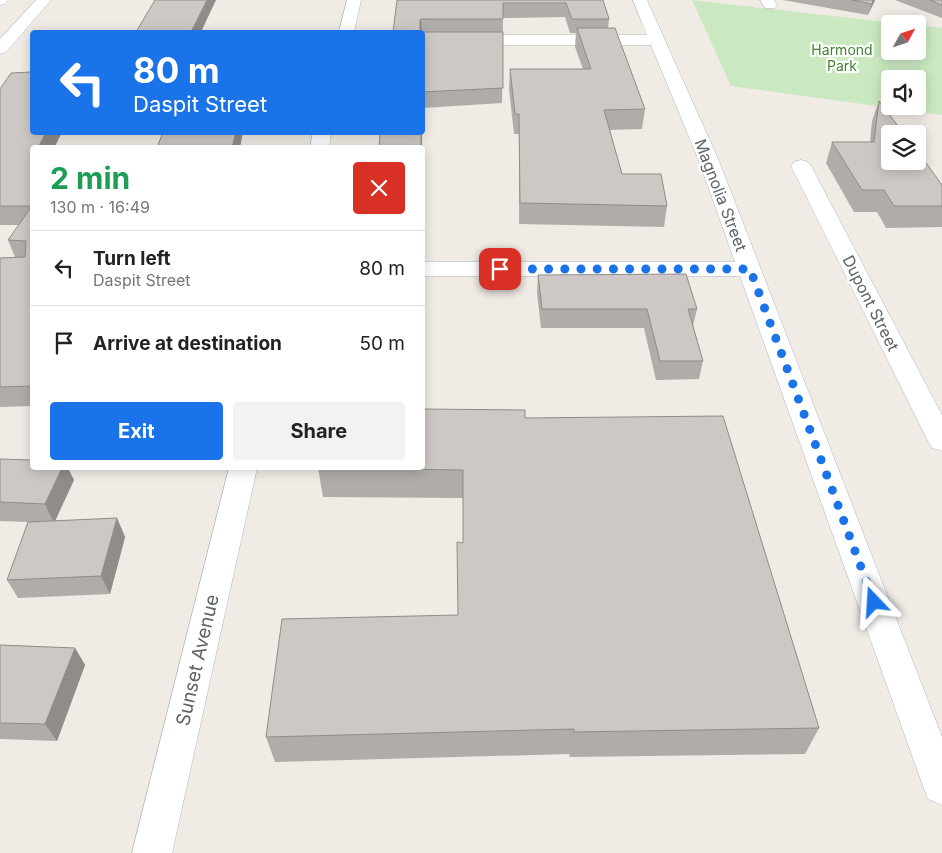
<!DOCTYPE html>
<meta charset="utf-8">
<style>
:root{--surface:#fff;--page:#f2f2f2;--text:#222;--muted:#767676;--line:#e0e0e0;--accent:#1a73e8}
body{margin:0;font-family:Inter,sans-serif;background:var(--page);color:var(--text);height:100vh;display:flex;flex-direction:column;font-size:19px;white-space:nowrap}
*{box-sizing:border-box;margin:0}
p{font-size:16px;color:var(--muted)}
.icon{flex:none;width:28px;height:28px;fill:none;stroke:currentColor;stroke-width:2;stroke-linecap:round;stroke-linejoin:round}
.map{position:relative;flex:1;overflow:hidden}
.sheet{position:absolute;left:30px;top:145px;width:395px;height:325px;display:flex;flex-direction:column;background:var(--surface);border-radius:5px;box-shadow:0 2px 12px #0003}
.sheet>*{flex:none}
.top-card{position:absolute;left:30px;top:30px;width:395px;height:105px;border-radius:5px;box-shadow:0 2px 12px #0003;background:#1a73e8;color:#fff;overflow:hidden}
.needle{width:32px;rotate:50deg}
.controls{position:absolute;left:881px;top:15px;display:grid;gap:10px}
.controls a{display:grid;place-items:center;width:45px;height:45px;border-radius:5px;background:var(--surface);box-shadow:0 2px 12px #0003;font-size:25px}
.pin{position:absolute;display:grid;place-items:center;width:42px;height:42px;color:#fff;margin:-21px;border-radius:10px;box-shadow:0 2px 8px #0006}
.me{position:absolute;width:55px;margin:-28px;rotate:340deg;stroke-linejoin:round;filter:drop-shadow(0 0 4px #0008)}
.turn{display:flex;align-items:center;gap:18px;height:105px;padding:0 20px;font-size:22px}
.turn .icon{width:65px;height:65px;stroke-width:2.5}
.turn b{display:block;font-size:35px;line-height:42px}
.round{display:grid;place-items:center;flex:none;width:52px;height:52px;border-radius:5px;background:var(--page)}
.overview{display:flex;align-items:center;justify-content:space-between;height:85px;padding:0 20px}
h1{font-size:30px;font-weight:700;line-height:38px;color:#1e9e55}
.cta{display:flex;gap:10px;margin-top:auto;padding:10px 20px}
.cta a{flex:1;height:58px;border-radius:5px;background:var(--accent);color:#fff;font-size:20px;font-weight:700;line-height:58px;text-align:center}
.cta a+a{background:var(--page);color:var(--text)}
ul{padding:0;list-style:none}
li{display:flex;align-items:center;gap:15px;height:75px;padding:0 20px;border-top:1px solid var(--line)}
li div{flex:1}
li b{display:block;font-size:19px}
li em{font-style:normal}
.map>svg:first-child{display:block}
.green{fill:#cbe9c0;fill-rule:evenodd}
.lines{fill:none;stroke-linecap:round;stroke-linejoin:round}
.minor-casing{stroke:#b2b8ba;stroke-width:1}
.minor{fill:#fff;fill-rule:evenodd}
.wall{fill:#b0aca9}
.shaded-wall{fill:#908c89}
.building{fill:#cdc8c4;stroke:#908c89}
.route{stroke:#1a73e8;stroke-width:9;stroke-dasharray:0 16.2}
.labels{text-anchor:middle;stroke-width:4.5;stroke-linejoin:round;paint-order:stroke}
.far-park-label{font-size:14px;fill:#42832f;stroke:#fff}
.street-label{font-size:16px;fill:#5d6466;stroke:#fff}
.near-street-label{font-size:19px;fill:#5d6466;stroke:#fff}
</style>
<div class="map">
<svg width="942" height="853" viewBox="0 0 942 853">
<rect width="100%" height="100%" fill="#f0ebe5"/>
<path class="green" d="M 692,0 L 904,24 L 890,24 L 890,51 L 918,51 L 918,25 L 942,28 L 942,115 L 731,86 ZM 890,79 L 918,79 L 918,106 L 890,106 Z"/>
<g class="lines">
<defs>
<path id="minor" d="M 0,0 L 8,0 L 5,4 L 0,5 Z
M 36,0 L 51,0 L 6,52 L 0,54 L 0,39 Z
M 347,0 L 361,0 L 354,32 L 339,32 Z
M 633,0 L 647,0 L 719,161 L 942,737 L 942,805 L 928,799 L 923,786 L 740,276 L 422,276 L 422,262 L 735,262 L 699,161 L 651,45 L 422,45 L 422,35 L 647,35 Z
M 760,0 L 774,0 L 777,5 L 775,8 L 765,8 Z
M 313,132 L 331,132 L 329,148 L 310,148 Z
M 801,160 L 808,162 L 811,166 L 942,415 L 942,451 L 932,448 L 928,441 L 791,166 L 794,162 Z
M 229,468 L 257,468 L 172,853 L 132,853 Z"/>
</defs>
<use href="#minor" class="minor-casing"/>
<use href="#minor" class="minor"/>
</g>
<path class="wall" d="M 397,0 L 603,0 L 609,19 L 608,28 L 645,109 L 642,129 L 609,130 L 622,174 L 667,206 L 664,227 L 519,224 L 519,134 L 514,134 L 509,89 L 510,69 L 583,69 L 575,47 L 576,33 L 570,33 L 565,17 L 503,18 L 502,103 L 423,108 Z
M 783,0 L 875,0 L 868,15 Z
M 895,0 L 942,0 L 942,18 Z
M 0,89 L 32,132 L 62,132 L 54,148 L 32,148 L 32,406 L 0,407 L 0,258 L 15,257 L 8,240 L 19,225 L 0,225 Z
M 879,101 L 942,185 L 942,227 L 886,228 L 877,212 L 854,212 L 826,163 L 832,142 L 870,142 L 872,121 Z
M 538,275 L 697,309 L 693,326 L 703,361 L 699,379 L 656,380 L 644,328 L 541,328 L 537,293 Z
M 525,418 L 819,728 L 805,754 L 570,757 L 569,754 L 275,762 L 266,737 L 458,615 L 463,543 L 463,498 L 323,497 L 318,468 Z
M 0,459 L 74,480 L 55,521 L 117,518 L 125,537 L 110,594 L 18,598 L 7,580 L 28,522 L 0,521 Z
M 0,645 L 75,648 L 85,665 L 57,741 L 0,739 Z"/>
<path class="shaded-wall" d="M 207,0 L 216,0 L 201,32 L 191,32 Z
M 873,0 L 875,0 L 868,15 L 872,4 Z
M 421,19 L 422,32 L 420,32 L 420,20 Z
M 46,132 L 62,132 L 54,148 L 38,148 Z
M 236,132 L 243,132 L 240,148 L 232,148 Z
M 421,132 L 422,132 L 422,148 L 421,148 Z
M 62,468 L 68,468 L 74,480 L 54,523 L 45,504 Z
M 117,518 L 125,537 L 110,594 L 101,576 Z
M 75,648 L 85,665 L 57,741 L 45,724 Z"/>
<path class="building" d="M 155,0 L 207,0 L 191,32 L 136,32 Z
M 397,0 L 603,0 L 609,19 L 572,19 L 566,3 L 503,3 L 503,19 L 421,19 L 420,20 L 420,30 L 421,32 L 503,32 L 503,88 L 422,92 L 422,32 L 393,32 Z
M 852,0 L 873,0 L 872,4 Z
M 930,0 L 942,0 L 942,5 Z
M 577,28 L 615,28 L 645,109 L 604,110 L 622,174 L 661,174 L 667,206 L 520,203 L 519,114 L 515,114 L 510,69 L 591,69 Z
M 32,72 L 32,132 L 46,132 L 38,148 L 32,148 L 32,206 L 0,206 L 0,89 L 11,73 Z
M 879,101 L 904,134 L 890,134 L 890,161 L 918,161 L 918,152 L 942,185 L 942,206 L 894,206 L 884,190 L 862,190 L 832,142 L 874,142 Z
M 163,132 L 236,132 L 232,148 L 157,148 Z
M 380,132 L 421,132 L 421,148 L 379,148 Z
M 32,206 L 32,386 L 0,387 L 0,258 L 25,257 L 26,241 L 8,240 Z
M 686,274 L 697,309 L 688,309 L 703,361 L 660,361 L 647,309 L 542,309 L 538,275 Z
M 422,409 L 525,410 L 525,418 L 723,416 L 819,728 L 574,732 L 574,729 L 266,737 L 282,619 L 458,615 L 457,542 L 463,543 L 463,470 L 318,468 L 422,468 Z
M 0,459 L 32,460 L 32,468 L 62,468 L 45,504 L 0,502 Z
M 117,518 L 101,576 L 7,580 L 28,522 Z
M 0,645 L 75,648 L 45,724 L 0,723 Z"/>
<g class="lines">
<path class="route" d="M 500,269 L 750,269 L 874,602"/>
</g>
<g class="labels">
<g class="far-park-label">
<text x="842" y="55">Harmond<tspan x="842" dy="16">Park</tspan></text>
</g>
<g class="street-label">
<text transform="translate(721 195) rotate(69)" y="6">Magnolia Street</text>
<text transform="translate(871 303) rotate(63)" y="6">Dupont Street</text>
</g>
<g class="near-street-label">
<text transform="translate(197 660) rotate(-77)" y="7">Sunset Avenue</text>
</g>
</g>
</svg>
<div class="controls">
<a><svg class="needle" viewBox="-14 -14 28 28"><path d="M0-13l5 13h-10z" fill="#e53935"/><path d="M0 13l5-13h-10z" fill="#767676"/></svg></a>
<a><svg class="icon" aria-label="sound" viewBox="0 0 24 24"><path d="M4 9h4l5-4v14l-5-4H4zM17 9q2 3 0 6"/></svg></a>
<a><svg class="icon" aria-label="layers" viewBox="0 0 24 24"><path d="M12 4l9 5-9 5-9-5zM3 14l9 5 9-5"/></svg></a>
</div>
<div class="pin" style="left:500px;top:269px;background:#d93025"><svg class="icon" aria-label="arrive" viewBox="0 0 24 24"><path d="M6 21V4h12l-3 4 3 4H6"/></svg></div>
<svg class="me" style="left:874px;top:602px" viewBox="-20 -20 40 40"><path d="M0-17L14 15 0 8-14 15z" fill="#1a73e8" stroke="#fff" stroke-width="4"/></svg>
<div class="top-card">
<div class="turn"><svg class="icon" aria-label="left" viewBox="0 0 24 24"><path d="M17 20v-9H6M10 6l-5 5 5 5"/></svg><div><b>80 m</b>Daspit Street</div></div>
</div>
<section class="sheet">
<div class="overview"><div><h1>2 min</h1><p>130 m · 16:49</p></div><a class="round" style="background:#d93025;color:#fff"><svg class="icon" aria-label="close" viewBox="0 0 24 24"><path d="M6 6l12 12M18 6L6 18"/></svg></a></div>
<ul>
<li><svg class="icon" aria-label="left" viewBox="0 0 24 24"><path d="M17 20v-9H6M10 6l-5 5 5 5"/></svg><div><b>Turn left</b><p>Daspit Street</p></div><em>80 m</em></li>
<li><svg class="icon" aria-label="arrive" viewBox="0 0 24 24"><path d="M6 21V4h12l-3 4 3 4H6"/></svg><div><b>Arrive at destination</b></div><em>50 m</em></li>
</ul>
<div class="cta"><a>Exit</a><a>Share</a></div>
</section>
</div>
